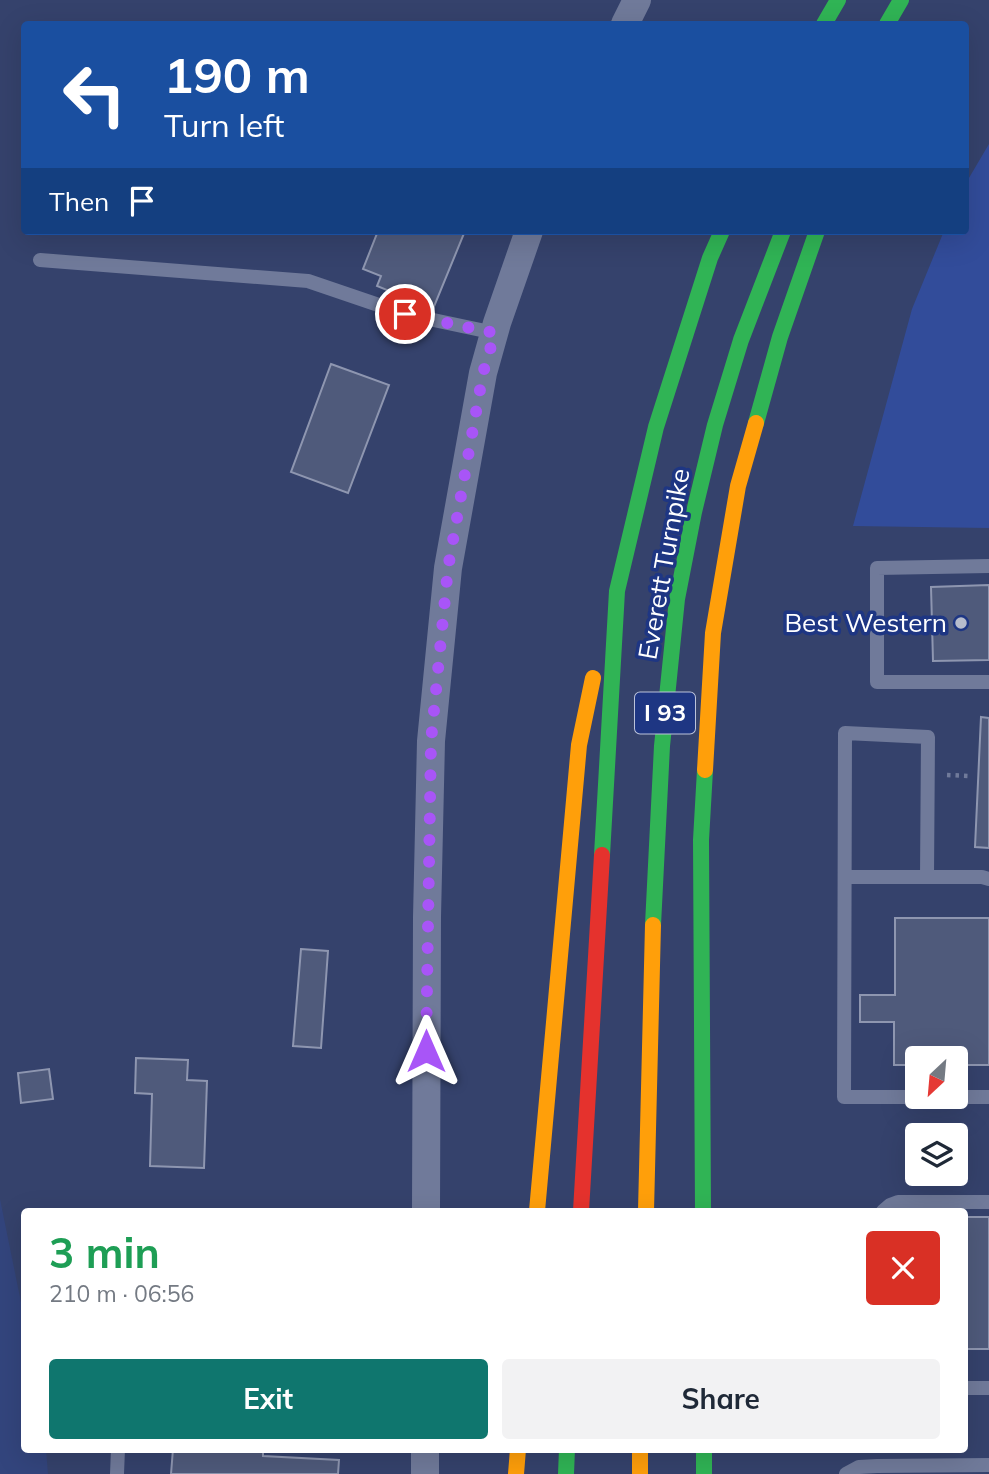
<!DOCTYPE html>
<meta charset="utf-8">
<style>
:root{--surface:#fff;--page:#f2f2f3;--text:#1f2937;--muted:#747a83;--accent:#0f766e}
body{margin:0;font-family:Mulish,sans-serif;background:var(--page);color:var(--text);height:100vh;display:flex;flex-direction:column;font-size:26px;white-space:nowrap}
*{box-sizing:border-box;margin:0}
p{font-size:23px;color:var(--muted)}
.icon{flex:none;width:38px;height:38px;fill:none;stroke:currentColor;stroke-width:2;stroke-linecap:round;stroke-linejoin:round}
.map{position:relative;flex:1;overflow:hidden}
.details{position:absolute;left:21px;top:1208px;width:947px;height:245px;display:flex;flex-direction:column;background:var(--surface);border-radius:7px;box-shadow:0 7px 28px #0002}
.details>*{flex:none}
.guide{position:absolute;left:21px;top:21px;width:948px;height:214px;border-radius:7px;box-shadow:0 7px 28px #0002;background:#1a4fa0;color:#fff;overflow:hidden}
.needle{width:46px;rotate:206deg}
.controls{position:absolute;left:905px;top:1046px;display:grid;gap:14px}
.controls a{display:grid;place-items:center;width:63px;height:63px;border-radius:7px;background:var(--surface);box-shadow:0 7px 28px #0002;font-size:35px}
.pin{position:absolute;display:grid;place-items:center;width:60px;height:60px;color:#fff;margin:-30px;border:4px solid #fff;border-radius:50%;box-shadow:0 2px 7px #0007}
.me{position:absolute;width:77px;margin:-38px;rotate:0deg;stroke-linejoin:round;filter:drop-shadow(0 0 5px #0008)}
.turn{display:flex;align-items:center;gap:24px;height:147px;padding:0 28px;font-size:32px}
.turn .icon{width:91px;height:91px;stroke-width:2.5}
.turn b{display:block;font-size:49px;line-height:60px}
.then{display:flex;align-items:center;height:66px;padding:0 28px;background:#0003;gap:14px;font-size:26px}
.round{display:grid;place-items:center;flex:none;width:74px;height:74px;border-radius:7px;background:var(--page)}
.head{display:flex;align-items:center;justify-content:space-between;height:119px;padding:0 28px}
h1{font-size:42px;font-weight:700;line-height:52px;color:#1e9e55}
.action{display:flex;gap:14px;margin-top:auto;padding:14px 28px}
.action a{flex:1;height:80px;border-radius:7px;background:var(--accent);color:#fff;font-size:28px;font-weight:700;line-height:80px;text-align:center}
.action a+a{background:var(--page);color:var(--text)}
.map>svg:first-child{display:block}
.green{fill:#324c9a}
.water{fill:#33457d}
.building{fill:#4f5a7b;stroke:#8e96b0;stroke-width:2}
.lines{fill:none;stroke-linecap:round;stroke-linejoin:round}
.path{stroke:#707a9a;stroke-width:4.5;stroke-dasharray:3.5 5;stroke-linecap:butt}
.lane{stroke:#707a9a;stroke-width:14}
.street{stroke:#707a9a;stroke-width:28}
.fast{stroke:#30b455;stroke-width:16}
.slow{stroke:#ff9f0a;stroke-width:16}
.jam{stroke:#e5322d;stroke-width:16}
.route{stroke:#a855f7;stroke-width:12;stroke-dasharray:0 21.6}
.poi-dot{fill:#b8bdcc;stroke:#1e3683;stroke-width:2.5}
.labels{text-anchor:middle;stroke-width:7;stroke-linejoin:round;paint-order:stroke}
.shield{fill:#1e3683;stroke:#bcc3da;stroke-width:2}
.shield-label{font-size:24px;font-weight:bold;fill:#fff}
.street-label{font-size:26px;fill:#fff;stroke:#1e3683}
.poi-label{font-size:26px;fill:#fff;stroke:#1e3683;text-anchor:end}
</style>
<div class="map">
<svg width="989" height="1474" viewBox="0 0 989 1474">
<rect width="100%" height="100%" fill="#35426c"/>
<path class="green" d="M 989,144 L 989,528 L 853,526 L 912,309 L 944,231 L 966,231 L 966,183 Z"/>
<path class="water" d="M 0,1199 L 24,1317 L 24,1449 L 46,1449 L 48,1474 L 0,1474 Z"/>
<path class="building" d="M 378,231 L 465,231 L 433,309 L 377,286 L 381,276 L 363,269 Z
M 331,364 L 389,385 L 348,493 L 291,472 Z
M 989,585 L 989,660 L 933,661 L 931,587 Z
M 981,717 L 989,718 L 989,848 L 975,847 Z
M 895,918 L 989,918 L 989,1065 L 956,1065 L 956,1059 L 917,1059 L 917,1065 L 894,1065 L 894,1022 L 860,1022 L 860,995 L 895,995 Z
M 301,949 L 328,951 L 321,1048 L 293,1046 Z
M 136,1058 L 188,1060 L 187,1080 L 207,1081 L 204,1168 L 150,1166 L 152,1094 L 135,1093 Z
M 49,1069 L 53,1099 L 21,1103 L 18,1073 Z
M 964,1217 L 989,1217 L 989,1349 L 964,1349 Z
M 173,1449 L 263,1449 L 263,1456 L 339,1460 L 338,1474 L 171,1474 Z"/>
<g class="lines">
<path class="path" d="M 947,775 L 970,776"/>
<path class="lane" d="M 40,260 L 308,281 L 405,314 L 495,333
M 989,566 L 877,568 L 877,682 L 989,682
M 845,877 L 927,877
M 917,1097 L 844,1097 L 845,733 L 928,737 L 927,877 L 982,877 L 989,879
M 956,1097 L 989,1097
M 883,1211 L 890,1205 L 898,1202 L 989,1202
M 964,1388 L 989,1388
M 117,1474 L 118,1449
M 846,1474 L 859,1467 L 877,1466 L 989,1465"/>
<path class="street" d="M 625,24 L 637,0
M 426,1211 L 427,917 L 431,741 L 448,568 L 483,373 L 497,323 L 529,231
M 425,1474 L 425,1449"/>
<path class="fast" d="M 824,24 L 838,0
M 887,24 L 901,0
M 756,423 L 780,337 L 817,231
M 602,855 L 617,591 L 656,427 L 710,258 L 722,231
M 653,925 L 662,746 L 677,599 L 694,512 L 715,425 L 741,340 L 783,231
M 703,1211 L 701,840 L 705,770
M 704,1449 L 704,1474
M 566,1474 L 567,1449"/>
<path class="slow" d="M 705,770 L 713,633 L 738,486 L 756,423
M 537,1211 L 579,745 L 593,678
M 646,1211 L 653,925
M 640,1449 L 640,1474
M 516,1474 L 518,1449"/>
<path class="jam" d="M 581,1211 L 602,855"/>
</g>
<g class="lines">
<path class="route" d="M 405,314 L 495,333 L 483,373 L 448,568 L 431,741 L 426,1051"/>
</g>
<circle class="poi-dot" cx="961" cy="623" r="7"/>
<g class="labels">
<rect class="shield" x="635" y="692.5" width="60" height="41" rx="5"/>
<g class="shield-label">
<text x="665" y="721">I 93</text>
</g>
<g class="street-label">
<text transform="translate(664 564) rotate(-80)" y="9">Everett Turnpike</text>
</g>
<g class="poi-label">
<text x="947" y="632">Best Western</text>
</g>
</g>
</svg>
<div class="controls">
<a><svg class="needle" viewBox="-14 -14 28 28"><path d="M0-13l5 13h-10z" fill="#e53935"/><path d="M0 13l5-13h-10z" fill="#747a83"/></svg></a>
<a><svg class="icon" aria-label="layers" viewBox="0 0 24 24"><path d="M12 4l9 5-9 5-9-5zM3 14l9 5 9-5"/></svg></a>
</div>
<div class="pin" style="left:405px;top:314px;background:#d93025"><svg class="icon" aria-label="arrive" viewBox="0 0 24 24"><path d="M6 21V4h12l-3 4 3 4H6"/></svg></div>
<svg class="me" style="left:426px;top:1051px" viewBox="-20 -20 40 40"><path d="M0-17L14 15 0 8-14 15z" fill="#a855f7" stroke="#fff" stroke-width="4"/></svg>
<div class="guide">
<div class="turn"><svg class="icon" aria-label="left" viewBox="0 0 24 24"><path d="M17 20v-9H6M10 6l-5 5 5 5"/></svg><div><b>190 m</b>Turn left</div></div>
<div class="then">Then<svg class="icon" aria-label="arrive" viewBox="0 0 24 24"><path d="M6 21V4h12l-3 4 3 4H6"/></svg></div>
</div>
<section class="details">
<div class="head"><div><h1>3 min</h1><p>210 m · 06:56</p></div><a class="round" style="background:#d93025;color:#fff"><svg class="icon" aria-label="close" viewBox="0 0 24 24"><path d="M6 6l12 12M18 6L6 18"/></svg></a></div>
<div class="action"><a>Exit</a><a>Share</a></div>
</section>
</div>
